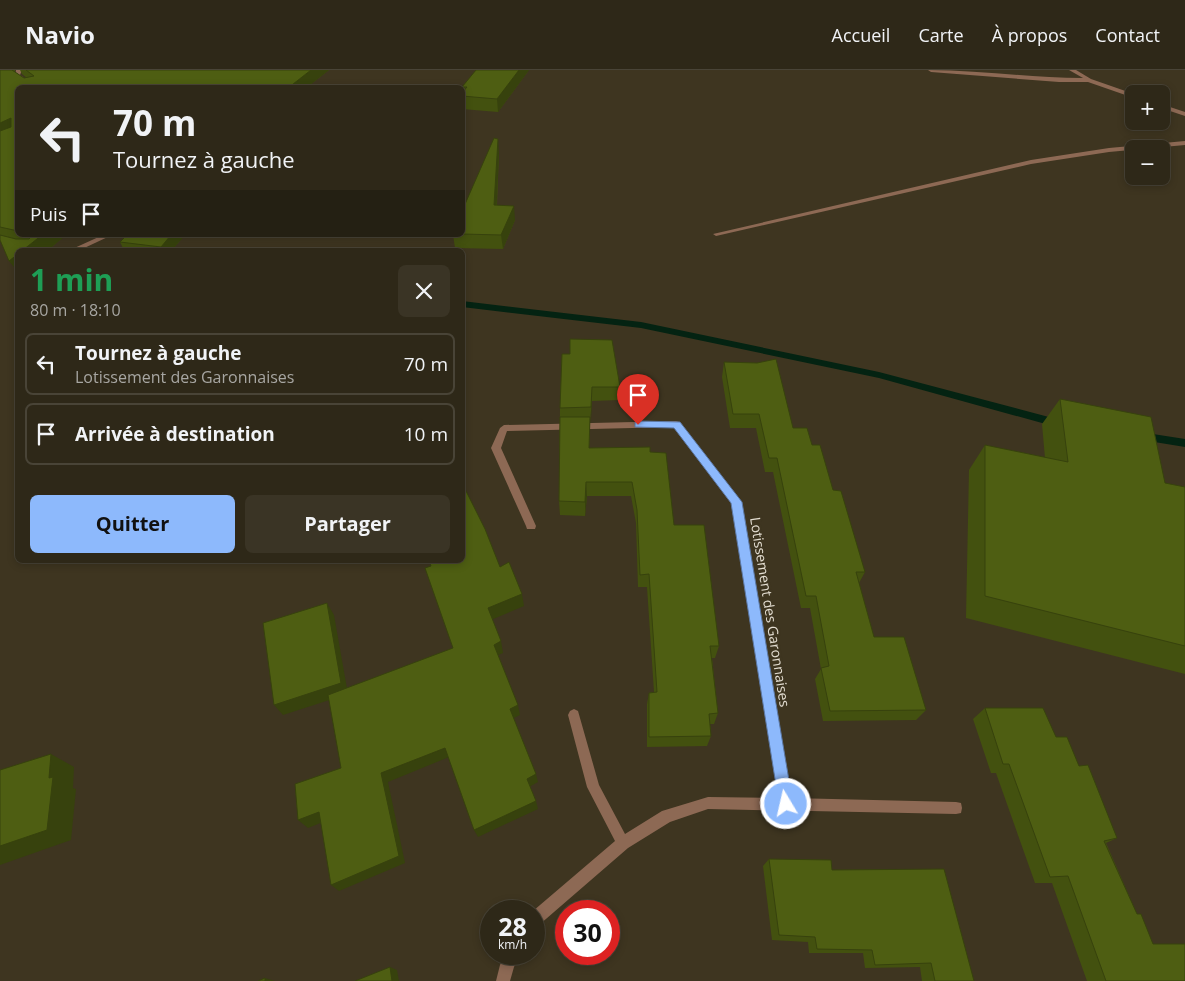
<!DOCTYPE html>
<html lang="fr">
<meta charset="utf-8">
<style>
:root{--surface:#2e2818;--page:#3a3425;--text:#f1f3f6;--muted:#a7a6a2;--line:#494437;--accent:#8db9fc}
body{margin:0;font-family:"Open Sans",sans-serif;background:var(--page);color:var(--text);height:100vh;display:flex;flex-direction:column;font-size:19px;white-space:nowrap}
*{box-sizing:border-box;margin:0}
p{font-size:16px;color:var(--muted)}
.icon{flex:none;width:28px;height:28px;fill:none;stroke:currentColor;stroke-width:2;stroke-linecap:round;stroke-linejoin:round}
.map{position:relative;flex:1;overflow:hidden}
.sheet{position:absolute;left:15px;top:178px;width:450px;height:315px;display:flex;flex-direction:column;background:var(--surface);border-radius:8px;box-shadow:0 2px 8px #0003,0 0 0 1px var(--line)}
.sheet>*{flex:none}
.banner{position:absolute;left:15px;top:15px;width:450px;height:152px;border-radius:8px;box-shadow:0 2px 8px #0003,0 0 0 1px var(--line);background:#2e2818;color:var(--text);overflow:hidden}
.controls{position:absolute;left:1125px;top:15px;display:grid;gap:10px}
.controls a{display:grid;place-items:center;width:45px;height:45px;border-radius:8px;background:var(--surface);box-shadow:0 2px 8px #0003,0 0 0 1px var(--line);font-size:25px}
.speed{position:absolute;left:480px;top:830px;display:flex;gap:10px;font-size:25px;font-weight:700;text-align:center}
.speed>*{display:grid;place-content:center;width:65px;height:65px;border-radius:50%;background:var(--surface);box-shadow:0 2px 8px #0003,0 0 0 1px var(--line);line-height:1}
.speed small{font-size:12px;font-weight:400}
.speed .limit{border:8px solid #d22;background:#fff;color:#111}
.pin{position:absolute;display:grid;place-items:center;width:42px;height:42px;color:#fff;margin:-51px -21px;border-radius:50% 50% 50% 0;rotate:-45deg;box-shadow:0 0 5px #0007}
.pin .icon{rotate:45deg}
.me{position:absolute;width:55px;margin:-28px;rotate:351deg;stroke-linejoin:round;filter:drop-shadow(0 0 4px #0008)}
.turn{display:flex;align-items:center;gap:18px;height:105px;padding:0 15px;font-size:22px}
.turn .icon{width:65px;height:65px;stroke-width:2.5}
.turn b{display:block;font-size:35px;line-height:42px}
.then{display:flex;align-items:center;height:48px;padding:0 15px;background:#0003;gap:10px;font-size:19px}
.round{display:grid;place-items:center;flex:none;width:52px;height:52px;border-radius:8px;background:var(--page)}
.summary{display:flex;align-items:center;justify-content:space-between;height:85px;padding:0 15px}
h1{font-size:30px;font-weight:700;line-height:38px;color:#1e9e55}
.cta{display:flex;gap:10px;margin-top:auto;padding:10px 15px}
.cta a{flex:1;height:58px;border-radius:8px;background:var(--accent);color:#111;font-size:20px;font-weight:700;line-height:58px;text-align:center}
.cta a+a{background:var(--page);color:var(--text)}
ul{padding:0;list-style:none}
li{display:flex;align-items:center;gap:15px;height:62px;margin:0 10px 8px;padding:0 5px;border:2px solid var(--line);border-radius:8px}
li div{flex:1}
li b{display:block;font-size:19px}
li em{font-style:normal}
header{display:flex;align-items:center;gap:30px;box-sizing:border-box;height:70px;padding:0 25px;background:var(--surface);border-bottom:1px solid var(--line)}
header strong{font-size:24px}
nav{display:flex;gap:28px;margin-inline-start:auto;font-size:18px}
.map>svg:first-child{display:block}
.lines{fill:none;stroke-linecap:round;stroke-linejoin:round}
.stream{fill:#042312;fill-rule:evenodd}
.lane{fill:#8d6954;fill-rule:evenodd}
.street{fill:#8d6954;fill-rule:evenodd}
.wall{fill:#43510f}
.shaded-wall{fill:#37420d}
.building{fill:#4e5e12;stroke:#37420d}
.route{fill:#8db9fc;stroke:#5c78a4}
.labels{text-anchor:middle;stroke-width:5;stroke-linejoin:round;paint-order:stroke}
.street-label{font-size:14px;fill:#e4ded2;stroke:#3e3520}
</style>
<header>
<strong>Navio</strong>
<nav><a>Accueil</a><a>Carte</a><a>À propos</a><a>Contact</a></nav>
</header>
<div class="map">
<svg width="1185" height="911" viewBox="0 0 1185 911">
<rect width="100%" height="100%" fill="#3e3520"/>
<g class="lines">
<path class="stream" d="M 462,231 L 641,252 L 879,302 L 1060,350 L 1065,354 L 1060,358 L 879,308 L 641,258 L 462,237 Z
M 1140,362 L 1185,369 L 1185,377 L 1136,369 L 1135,366 Z"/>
<path class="lane" d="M 1185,71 L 1185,75 L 1109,82 L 1031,94 L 716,166 L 713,164 L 1031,90 L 1109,78 Z"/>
<path class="street" d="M 16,0 L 22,0 L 20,5 L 39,18 L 32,18 L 15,7 Z
M 928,0 C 980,0 1031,8 1083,8 L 1069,0 L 1076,0 L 1091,9 L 1134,24 L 1134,28 L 1088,12 L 1059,12 L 931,2 Z
M 1161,34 L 1185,42 L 1185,46 L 1161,38 Z
M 103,165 L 112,165 L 80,180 L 70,180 Z
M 676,351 L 679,352 L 741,432 L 791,728 L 956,732 L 961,733 L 962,738 L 961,743 L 956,744 L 708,739 L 670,752 L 628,778 L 539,855 L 534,857 L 533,841 L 615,771 L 587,717 L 568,645 L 570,641 L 574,639 L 578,641 L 599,715 L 625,764 L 662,741 L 708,727 L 779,728 L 731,433 L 674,357 L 507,361 L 501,378 L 536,456 L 535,459 L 527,459 L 526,456 L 491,378 L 500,358 L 504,355 Z
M 505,884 L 520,884 L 514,897 L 510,911 L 496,911 L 500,895 Z"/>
</g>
<path class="wall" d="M 0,0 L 15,0 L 15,2 L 24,8 L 27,8 L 22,4 L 20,0 L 329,0 L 306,18 L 18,18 L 18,165 L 66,165 L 48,180 L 0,165 Z
M 529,0 L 498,42 L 462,39 L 463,23 L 462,17 Z
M 499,83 L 497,135 L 515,150 L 503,179 L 455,178 L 453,165 L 462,165 L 462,141 Z
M 127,165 L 185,165 L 172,180 L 124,180 L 120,172 Z
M 562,284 L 620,317 L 619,330 L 592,331 L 590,351 L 589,378 L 650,382 L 674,455 L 719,576 L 715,588 L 712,588 L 718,643 L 714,654 L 710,654 L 711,666 L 707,676 L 647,677 L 647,634 L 649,623 L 654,622 L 647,517 L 638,517 L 636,453 L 631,426 L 587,426 L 585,446 L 560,445 L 559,431 L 560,338 Z
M 724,292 L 793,358 L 812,375 L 833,420 L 865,502 L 859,513 L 874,567 L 926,640 L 916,650 L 823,651 L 815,609 L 821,599 L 810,538 L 801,538 L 773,402 L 765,402 L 756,358 L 730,358 L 722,307 Z
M 1060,329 L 1165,413 L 1185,417 L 1185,604 L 966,548 L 969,400 L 985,375 L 1045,388 L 1042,354 Z
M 985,638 L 1056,667 L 1079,696 L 1117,768 L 1106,773 L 1137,844 L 1153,874 L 1185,911 L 1087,911 L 1052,813 L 1035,813 L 996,703 L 991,703 L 973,649 Z
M 769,789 L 832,800 L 974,911 L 922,911 L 920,897 L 865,898 L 863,883 L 809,883 L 808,872 L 772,870 L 763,796 Z"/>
<path class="shaded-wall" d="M 311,0 L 329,0 L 306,18 L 288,18 Z
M 519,0 L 529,0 L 498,42 L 497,29 Z
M 11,48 L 18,59 L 0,69 L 0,53 Z
M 498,69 L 499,83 L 496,149 L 494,135 Z
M 514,136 L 515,150 L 503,179 L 501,165 Z
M 42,165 L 66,165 L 48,180 L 23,180 Z
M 171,165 L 185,165 L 172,180 L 162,180 L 161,177 Z
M 18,184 L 18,202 L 9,191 Z
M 592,317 L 592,331 L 591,351 L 591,337 Z
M 586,412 L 587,426 L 585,446 L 585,432 Z
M 522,524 L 524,536 L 491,550 L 488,538 Z
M 327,533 L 334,545 L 348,624 L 283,645 L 274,635 Z
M 501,571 L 503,583 L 496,586 L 494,575 Z
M 518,635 L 520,645 L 512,649 L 510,639 Z
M 445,678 L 449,687 L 388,712 L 405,793 L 339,821 L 331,815 L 381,703 Z
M 51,684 L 74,697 L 73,718 L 76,719 L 71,770 L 0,795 L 0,776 L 49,708 Z
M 536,704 L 538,712 L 529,717 L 527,709 Z
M 536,731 L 538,739 L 478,767 L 474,760 Z
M 319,742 L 328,750 L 308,758 L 298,750 Z
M 390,897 L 397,900 L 399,911 L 392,911 Z
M 265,908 L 275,911 L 265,911 Z"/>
<path class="building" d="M 0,0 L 12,0 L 24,8 L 34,6 L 26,0 L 311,0 L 288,18 L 18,18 L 18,161 L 0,157 L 0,61 L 11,57 L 11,48 L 0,53 Z
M 476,0 L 519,0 L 497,29 L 462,26 L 462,23 L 467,17 L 462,17 Z
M 494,68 L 498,69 L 494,135 L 514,136 L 501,165 L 462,164 L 462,141 Z
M 0,165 L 16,169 L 29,169 L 31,167 L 30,165 L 42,165 L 23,180 L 18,180 L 18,184 L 9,191 L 0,170 Z
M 127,165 L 171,165 L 161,177 L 120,172 Z
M 570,269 L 612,270 L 620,317 L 592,317 L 591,337 L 560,338 L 562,284 L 570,284 Z
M 776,289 L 793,358 L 807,358 L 812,375 L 820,375 L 833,420 L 841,421 L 865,502 L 856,502 L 874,567 L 904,567 L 926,640 L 830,641 L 821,598 L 829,596 L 816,526 L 806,526 L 777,388 L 769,388 L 759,344 L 733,344 L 724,292 L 757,293 Z
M 1060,329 L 1151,347 L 1165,413 L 1185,417 L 1185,576 L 985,526 L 985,375 L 1068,392 Z
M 560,347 L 590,347 L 589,378 L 650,377 L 650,382 L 666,383 L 674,455 L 704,455 L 719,576 L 710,576 L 718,643 L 709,644 L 711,666 L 649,667 L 649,623 L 657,622 L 649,504 L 640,505 L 637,440 L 632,412 L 586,412 L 585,432 L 559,431 Z
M 462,413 L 485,459 L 500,497 L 509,492 L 522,524 L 488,538 L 501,571 L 494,575 L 518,635 L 510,639 L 536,704 L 527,709 L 536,731 L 474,760 L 445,678 L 381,703 L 399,786 L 331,815 L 319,742 L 298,750 L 295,714 L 341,698 L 328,625 L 453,578 L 425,498 L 431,496 L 429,490 L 462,490 Z
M 327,533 L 341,613 L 274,635 L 263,553 Z
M 985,638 L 1043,638 L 1056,667 L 1067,667 L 1079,696 L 1088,695 L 1117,768 L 1104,771 L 1137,844 L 1141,844 L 1153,874 L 1185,874 L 1185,911 L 1106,911 L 1068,806 L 1050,807 L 1009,694 L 1003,694 Z
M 51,684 L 49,708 L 53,707 L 47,760 L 0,776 L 0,700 Z
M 769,789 L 831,790 L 832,800 L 944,799 L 974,911 L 935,911 L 931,893 L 875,895 L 872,880 L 817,879 L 815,867 L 779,865 Z
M 390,897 L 392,911 L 355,911 Z
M 265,908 L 265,911 L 258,911 Z"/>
<path class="route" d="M 638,351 L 680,352 L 742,432 L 793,734 L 791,740 L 786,742 L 781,740 L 779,734 L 731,433 L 674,358 L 635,357 L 635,352 Z"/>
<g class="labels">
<g class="street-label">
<text transform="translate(770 542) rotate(81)" y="5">Lotissement des Garonnaises</text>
</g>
</g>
</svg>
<div class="controls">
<a>+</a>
<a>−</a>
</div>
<div class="speed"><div>28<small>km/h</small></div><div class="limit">30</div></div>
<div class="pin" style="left:638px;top:355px;background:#d93025"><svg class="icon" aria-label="arrive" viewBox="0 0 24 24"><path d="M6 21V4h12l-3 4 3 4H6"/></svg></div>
<svg class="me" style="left:786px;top:734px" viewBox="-20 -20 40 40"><circle r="17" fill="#8db9fc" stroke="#fff" stroke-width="3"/><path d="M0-11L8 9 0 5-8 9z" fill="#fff"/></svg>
<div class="banner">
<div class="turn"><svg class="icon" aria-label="left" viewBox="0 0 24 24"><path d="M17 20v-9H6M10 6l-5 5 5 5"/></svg><div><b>70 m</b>Tournez à gauche</div></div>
<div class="then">Puis<svg class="icon" aria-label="arrive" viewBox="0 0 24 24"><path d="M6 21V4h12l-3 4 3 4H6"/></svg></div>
</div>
<section class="sheet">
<div class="summary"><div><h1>1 min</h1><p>80 m · 18:10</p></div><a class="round"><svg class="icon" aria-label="close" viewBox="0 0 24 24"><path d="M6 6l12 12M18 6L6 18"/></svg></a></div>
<ul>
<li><svg class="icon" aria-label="left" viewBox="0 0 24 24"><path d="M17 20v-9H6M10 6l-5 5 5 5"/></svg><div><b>Tournez à gauche</b><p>Lotissement des Garonnaises</p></div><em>70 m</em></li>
<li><svg class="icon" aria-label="arrive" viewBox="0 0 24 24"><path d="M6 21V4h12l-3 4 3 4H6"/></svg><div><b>Arrivée à destination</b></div><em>10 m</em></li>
</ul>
<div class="cta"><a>Quitter</a><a>Partager</a></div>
</section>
</div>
